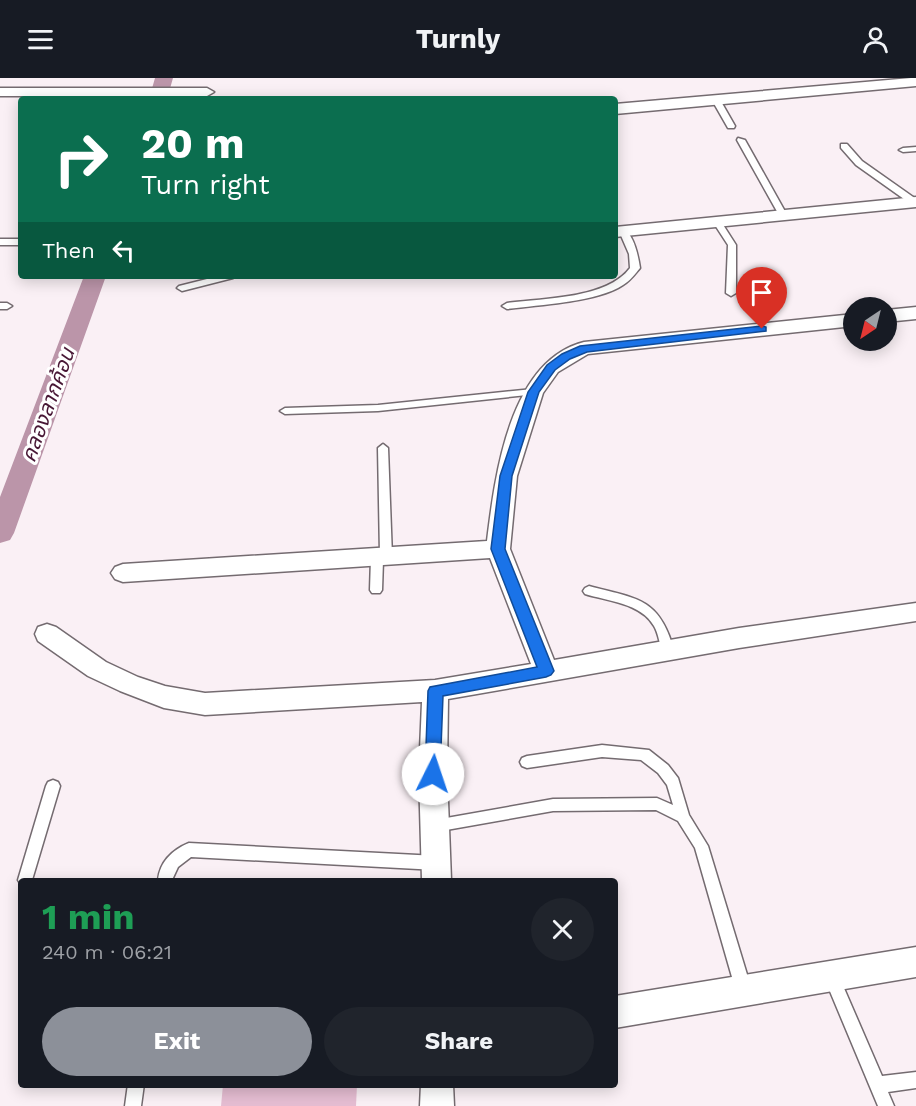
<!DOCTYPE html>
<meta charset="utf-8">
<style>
:root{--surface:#171b24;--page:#20242c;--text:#f1f3f6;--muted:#9ea1a6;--accent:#8c9099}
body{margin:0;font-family:"Work Sans","Noto Sans Thai",sans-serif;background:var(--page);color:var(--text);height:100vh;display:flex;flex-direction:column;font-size:22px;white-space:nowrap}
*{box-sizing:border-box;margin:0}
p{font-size:20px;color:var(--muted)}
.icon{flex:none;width:33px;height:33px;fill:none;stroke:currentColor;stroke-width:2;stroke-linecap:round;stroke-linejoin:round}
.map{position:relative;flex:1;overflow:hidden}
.details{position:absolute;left:18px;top:800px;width:600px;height:210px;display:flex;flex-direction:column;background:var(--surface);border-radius:6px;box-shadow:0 3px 15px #0003}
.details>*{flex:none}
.guide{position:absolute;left:18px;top:18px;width:600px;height:183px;border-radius:6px;box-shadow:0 3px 15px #0003;background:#0b6e4f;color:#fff;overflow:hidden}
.needle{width:39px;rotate:215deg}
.buttons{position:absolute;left:843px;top:219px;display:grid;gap:12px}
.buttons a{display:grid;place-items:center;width:54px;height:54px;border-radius:50%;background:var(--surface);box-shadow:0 3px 15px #0003;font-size:30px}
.pin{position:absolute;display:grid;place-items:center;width:51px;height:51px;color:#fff;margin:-62px -26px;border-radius:50% 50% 50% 0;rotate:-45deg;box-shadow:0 0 6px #0007}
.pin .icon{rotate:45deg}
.me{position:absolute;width:66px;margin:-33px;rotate:4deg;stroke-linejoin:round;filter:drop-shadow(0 0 4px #0008)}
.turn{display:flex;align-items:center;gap:21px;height:126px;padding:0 24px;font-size:27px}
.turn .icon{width:78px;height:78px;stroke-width:2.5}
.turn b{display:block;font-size:42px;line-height:51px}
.then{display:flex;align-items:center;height:57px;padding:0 24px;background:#0003;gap:12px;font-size:22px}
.round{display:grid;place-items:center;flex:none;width:63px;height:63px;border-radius:32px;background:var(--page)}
.overview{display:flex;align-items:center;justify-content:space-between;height:102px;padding:0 24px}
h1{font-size:36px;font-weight:700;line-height:45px;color:#1e9e55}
.action{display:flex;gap:12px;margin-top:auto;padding:12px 24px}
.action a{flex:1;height:69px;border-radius:36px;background:var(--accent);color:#fff;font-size:24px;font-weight:700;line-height:69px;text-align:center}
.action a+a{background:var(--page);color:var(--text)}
header{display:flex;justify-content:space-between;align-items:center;height:78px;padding:0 24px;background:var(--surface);font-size:27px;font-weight:700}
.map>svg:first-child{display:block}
.green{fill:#e5bdd2}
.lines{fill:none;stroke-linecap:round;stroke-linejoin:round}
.canal{fill:#bb95a9;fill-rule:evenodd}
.lane-casing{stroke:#746b70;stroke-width:3}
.street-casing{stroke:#746b70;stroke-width:3}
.lane{fill:#fff;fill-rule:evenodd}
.street{fill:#fff;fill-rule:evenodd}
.route{fill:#1a73e8;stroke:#114b97;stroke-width:1.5}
.labels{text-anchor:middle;stroke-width:6;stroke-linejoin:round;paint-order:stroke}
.water-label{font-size:21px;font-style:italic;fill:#481735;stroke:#fff}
</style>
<header><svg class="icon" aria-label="menu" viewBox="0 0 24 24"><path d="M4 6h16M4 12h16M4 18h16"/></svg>Turnly<svg class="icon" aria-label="person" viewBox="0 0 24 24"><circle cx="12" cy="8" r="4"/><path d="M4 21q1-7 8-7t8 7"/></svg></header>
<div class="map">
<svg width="916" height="1028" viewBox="0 0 916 1028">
<rect width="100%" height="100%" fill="#faf0f5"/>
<path class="green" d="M 223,1007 L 357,1007 L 356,1028 L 221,1028 Z"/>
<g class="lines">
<path class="canal" d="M 155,0 L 173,0 L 167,21 L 149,21 Z
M 84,198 L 106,198 L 14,455 L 10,462 L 0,465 L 0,419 Z"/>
<defs>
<path id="lane" d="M 713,20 L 719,20 L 735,48 L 734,50 L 728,50 L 712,22 Z
M 738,60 L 745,62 L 787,137 L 786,139 L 779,137 L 737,62 Z
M 841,66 L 847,66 L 862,83 L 916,121 L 916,126 L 911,126 L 856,87 L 841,70 Z
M 916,69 L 916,73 L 903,74 L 899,72 L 903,70 Z
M 717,141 L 720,142 L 736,167 L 736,215 L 731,218 L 726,215 L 728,167 L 713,144 Z
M 623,150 C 634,157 638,177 640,190 C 635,196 630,203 623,207 C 598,224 538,227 507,231 L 502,228 L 507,225 C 544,220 607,221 630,190 L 629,176 L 619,153 Z
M 0,161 L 21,161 L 21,167 L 0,167 Z
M 219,198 L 235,198 L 233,200 L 182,213 L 177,210 L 179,208 Z
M 0,225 L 7,225 L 12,228 L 7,231 L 0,231 Z
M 533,311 L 537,312 L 537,316 L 378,333 L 285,336 L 280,333 L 285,330 L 378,327 Z
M 383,366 L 388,370 L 392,479 L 390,482 L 383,482 L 382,512 L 380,515 L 372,515 L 370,512 L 371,480 L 373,477 L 380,477 L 378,370 Z
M 589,508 C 637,521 659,519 674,572 L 672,576 L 664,576 C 659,567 659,556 654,548 C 641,525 607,523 585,516 L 583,513 L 585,510 Z
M 602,667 L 649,672 L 668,687 L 678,700 L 689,737 L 708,768 L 752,913 L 750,918 L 744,921 L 738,918 L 736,913 L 695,770 L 678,743 L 656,732 L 553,733 L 435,754 L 430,752 L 428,748 L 430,744 L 435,742 L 553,721 L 657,720 L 673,727 L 667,707 L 658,695 L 641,682 L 602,679 L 527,690 L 522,688 L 520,684 L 522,680 L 527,678 Z
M 53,702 L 58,704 L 60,708 L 32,802 L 21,802 L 21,807 L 18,802 L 46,708 L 48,704 Z
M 189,765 L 437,778 L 442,780 L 444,785 L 442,790 L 437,792 L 191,779 L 178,789 L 172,802 L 158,802 C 160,784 172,772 189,765 Z
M 832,891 L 837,894 L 882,998 L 916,994 L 916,1010 L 888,1014 L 894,1028 L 878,1028 L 824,899 L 827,894 Z
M 128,1006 L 144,1006 L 141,1028 L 125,1028 Z"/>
<path id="street" d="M 911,0 L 916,0 L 916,8 L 615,36 L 615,26 Z
M 0,10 L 207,10 L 214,14 L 207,18 L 0,18 Z
M 916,119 L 916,129 L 615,159 L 615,149 Z
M 916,229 L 916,241 L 886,244 L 886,232 Z
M 854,236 L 854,248 L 588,276 L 558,294 L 543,315 L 517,398 L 510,471 L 554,582 L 739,550 L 916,525 L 916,543 L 739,570 L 448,621 L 447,696 L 451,802 L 422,802 L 419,696 L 422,624 L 205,637 L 164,630 L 120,613 L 88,598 L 38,563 L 35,556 L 38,549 L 47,546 L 56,549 L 106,584 L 138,599 L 165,608 L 205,615 L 435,602 L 531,586 L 490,480 L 123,504 L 115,501 L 111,495 L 115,489 L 123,486 L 487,463 C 495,398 509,283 584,264 Z
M 916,869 L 916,899 L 615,950 L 615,918 Z
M 421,1006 L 453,1006 L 454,1028 L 420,1028 Z"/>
</defs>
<use href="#lane" class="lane-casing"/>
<use href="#street" class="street-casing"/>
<use href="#lane" class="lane"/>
<use href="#street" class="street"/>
</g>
<path class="route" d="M 762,248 L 766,249 L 766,253 L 587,274 L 570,281 L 555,292 L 539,314 L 512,398 L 505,471 L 554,593 L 551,597 L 546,599 L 443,618 L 440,696 L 438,701 L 433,703 L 427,701 L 425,696 L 428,613 L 430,609 L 537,589 L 491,471 L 500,398 L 528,314 L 547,287 L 562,276 L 580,268 Z"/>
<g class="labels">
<g class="water-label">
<text transform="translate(48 327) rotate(-70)" y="7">คลองลากค้อน</text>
</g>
</g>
</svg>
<div class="buttons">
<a><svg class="needle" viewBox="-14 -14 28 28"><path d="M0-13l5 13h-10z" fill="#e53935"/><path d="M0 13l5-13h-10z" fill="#9ea1a6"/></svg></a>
</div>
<div class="pin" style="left:762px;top:251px;background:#d93025"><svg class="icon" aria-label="arrive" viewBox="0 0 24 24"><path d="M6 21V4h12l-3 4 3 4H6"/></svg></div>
<svg class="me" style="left:433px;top:696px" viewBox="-20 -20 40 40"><circle r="19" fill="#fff"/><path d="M0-13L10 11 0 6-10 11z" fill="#1a73e8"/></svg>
<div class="guide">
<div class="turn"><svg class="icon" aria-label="right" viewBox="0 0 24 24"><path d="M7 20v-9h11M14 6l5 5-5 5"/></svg><div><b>20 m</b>Turn right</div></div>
<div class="then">Then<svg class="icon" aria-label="left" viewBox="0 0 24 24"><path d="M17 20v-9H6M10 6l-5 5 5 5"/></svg></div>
</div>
<section class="details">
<div class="overview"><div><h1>1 min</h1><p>240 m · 06:21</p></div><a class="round"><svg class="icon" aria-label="close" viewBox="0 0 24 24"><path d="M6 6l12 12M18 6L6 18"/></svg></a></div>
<div class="action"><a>Exit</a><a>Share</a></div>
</section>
</div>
